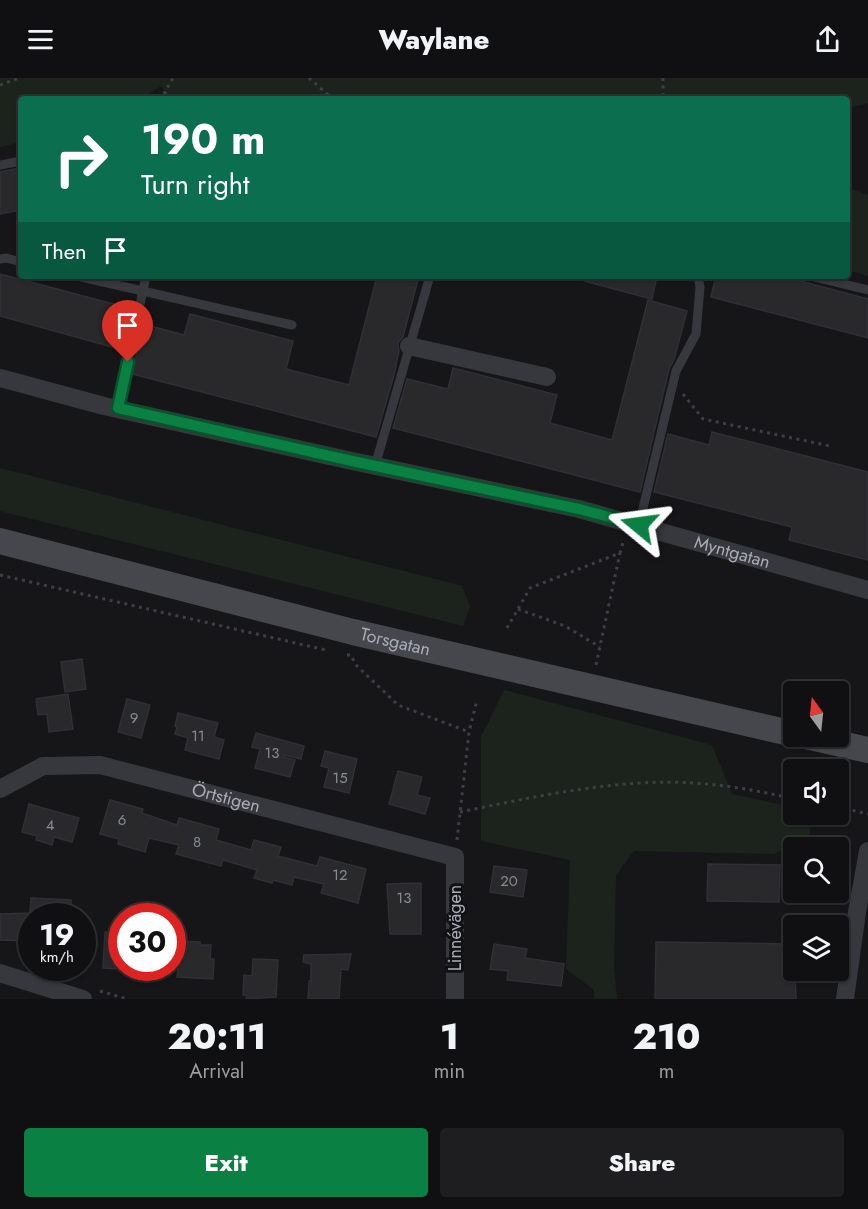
<!DOCTYPE html>
<meta charset="utf-8">
<style>
:root{--surface:#101012;--page:#1e1e20;--text:#f1f3f6;--muted:#9c9d9f;--line:#303032;--accent:#0b8043}
body{margin:0;font-family:Jost,sans-serif;background:var(--page);color:var(--text);height:100vh;display:flex;flex-direction:column;font-size:22px;white-space:nowrap}
*{box-sizing:border-box;margin:0}
p{font-size:20px;color:var(--muted)}
.icon{flex:none;width:33px;height:33px;fill:none;stroke:currentColor;stroke-width:2;stroke-linecap:round;stroke-linejoin:round}
.map{position:relative;height:921px;overflow:hidden}
.panel{display:flex;flex-direction:column;background:var(--surface);flex:1}
.panel>*{flex:none}
.banner{position:absolute;left:18px;top:18px;width:832px;height:183px;border-radius:6px;box-shadow:0 2px 4px #0004,0 0 0 2px var(--line);background:#0b6e4f;color:#fff;overflow:hidden}
.needle{width:39px;rotate:345deg}
.buttons{position:absolute;left:783px;top:603px;display:grid;gap:12px}
.buttons a{display:grid;place-items:center;width:66px;height:66px;border-radius:6px;background:var(--surface);box-shadow:0 2px 4px #0004,0 0 0 2px var(--line);font-size:30px}
.speed{position:absolute;left:18px;top:825px;display:flex;gap:12px;font-size:30px;font-weight:700;text-align:center}
.speed>*{display:grid;place-content:center;width:78px;height:78px;border-radius:50%;background:var(--surface);box-shadow:0 2px 4px #0004,0 0 0 2px var(--line);line-height:1}
.speed small{font-size:15px;font-weight:400}
.speed .limit{border:9px solid #d22;background:#fff;color:#111}
.pin{position:absolute;display:grid;place-items:center;width:51px;height:51px;color:#fff;margin:-62px -26px;border-radius:50% 50% 50% 0;rotate:-45deg;box-shadow:0 0 6px #0007}
.pin .icon{rotate:45deg}
.me{position:absolute;width:66px;margin:-33px;rotate:286deg;stroke-linejoin:round;filter:drop-shadow(0 0 4px #0008)}
.turn{display:flex;align-items:center;gap:21px;height:126px;padding:0 24px;font-size:27px}
.turn .icon{width:78px;height:78px;stroke-width:2.5}
.turn b{display:block;font-size:42px;line-height:51px}
.then{display:flex;align-items:center;height:57px;padding:0 24px;background:#0003;gap:12px;font-size:22px}
.eta{display:flex;justify-content:space-evenly;align-items:center;height:102px;text-align:center}
.eta b{font-size:36px;font-weight:800;line-height:42px}
.cta{display:flex;gap:12px;margin-top:auto;padding:12px 24px}
.cta a{flex:1;height:69px;border-radius:6px;background:var(--accent);color:#fff;font-size:24px;font-weight:800;line-height:69px;text-align:center}
.cta a+a{background:var(--page);color:var(--text)}
header{display:flex;justify-content:space-between;align-items:center;height:78px;padding:0 24px;background:var(--surface);font-size:27px;font-weight:800}
.map>svg:first-child{display:block}
.green{fill:#1c231d}
.building{fill:#29292c;stroke:#303034;stroke-width:1.5}
.lines{fill:none;stroke-linecap:round;stroke-linejoin:round}
.path{stroke:#3d3f44;stroke-width:3;stroke-dasharray:3 4.5;stroke-linecap:butt}
.service{stroke:#37383d;stroke-width:9}
.minor{stroke:#37383d;stroke-width:18}
.secondary{stroke:#45474d;stroke-width:26}
.route-casing{stroke:#07532c;stroke-width:15}
.route{stroke:#0b8043;stroke-width:10}
.labels{text-anchor:middle;stroke-width:6;stroke-linejoin:round;paint-order:stroke}
.number-label{font-size:15px;fill:#888b94}
.street-label{font-size:18px;fill:#a8adb8;stroke:#111113}
</style>
<header><svg class="icon" aria-label="menu" viewBox="0 0 24 24"><path d="M4 6h16M4 12h16M4 18h16"/></svg>Waylane<svg class="icon" aria-label="share" viewBox="0 0 24 24"><path d="M12 15V3M7 8l5-5 5 5M5 13v7h14v-7"/></svg></header>
<div class="map">
<svg width="868" height="921" viewBox="0 0 868 921">
<rect width="100%" height="100%" fill="#161618"/>
<path class="green" d="M 0,0 L 868,0 L 868,25 L 848,30 L 848,21 L 170,21 L 161,8 L 141,21 L 21,21 L 21,64 L 0,69 Z
M 848,110 L 868,117 L 868,198 L 848,192 Z
M 0,390 L 462,508 L 470,529 L 463,548 L 0,433 Z
M 504,612 L 712,667 L 732,716 L 793,729 L 794,736 L 810,737 L 810,756 L 774,776 L 634,773 L 616,797 L 614,890 L 617,921 L 594,921 L 594,912 L 566,891 L 570,782 L 481,763 L 481,659 Z"/>
<path class="building" d="M 21,90 L 21,132 L 0,136 L 0,94 Z
M 0,196 L 129,230 L 128,233 L 131,234 L 123,272 L 0,238 Z
M 377,198 L 419,198 L 403,259 L 398,265 L 399,273 L 394,297 L 376,359 L 132,296 L 143,246 L 184,257 L 190,236 L 293,263 L 286,291 L 349,307 Z
M 585,198 L 657,198 L 652,221 L 584,203 Z
M 716,198 L 782,198 L 868,221 L 868,260 L 711,219 Z
M 648,222 L 687,233 L 674,282 L 669,291 L 640,414 L 393,350 L 407,301 L 448,311 L 453,290 L 557,317 L 550,345 L 612,362 Z
M 712,354 L 868,394 L 868,482 L 789,462 L 792,449 L 654,414 L 668,356 L 709,367 Z
M 82,581 L 86,611 L 65,614 L 61,584 Z
M 68,616 L 73,651 L 49,654 L 47,636 L 38,637 L 36,621 Z
M 127,621 L 150,627 L 141,660 L 118,654 Z
M 178,635 L 218,645 L 214,659 L 224,662 L 219,681 L 185,672 L 188,660 L 175,656 L 177,649 L 175,648 Z
M 256,655 L 304,668 L 301,681 L 284,677 L 283,679 L 295,682 L 290,699 L 255,690 L 260,671 L 252,669 Z
M 325,673 L 357,681 L 349,715 L 324,709 L 329,690 L 321,688 Z
M 398,693 L 422,699 L 417,717 L 430,720 L 425,736 L 389,726 Z
M 110,722 L 143,731 L 142,735 L 177,747 L 179,740 L 219,751 L 216,762 L 251,772 L 254,762 L 281,769 L 278,778 L 317,788 L 320,779 L 366,791 L 358,825 L 321,815 L 324,806 L 294,799 L 292,807 L 273,802 L 272,805 L 254,800 L 257,792 L 223,782 L 221,788 L 176,776 L 179,767 L 149,760 L 145,774 L 118,766 L 119,761 L 100,756 Z
M 29,726 L 79,740 L 72,764 L 54,759 L 52,767 L 36,762 L 37,758 L 22,754 Z
M 708,786 L 780,787 L 779,824 L 707,823 Z
M 494,788 L 527,792 L 523,819 L 490,814 Z
M 421,805 L 421,856 L 390,856 L 387,806 Z
M 31,820 L 71,822 L 71,838 L 32,838 L 30,863 L 0,862 L 0,836 L 30,835 Z
M 105,854 L 122,854 L 122,891 L 103,890 Z
M 172,863 L 200,864 L 200,867 L 211,867 L 210,881 L 214,881 L 213,901 L 177,899 L 178,890 L 172,890 Z
M 656,864 L 794,866 L 796,921 L 655,921 Z
M 494,866 L 527,871 L 525,880 L 564,886 L 561,908 L 507,902 L 508,893 L 490,891 Z
M 351,876 L 348,892 L 341,891 L 339,921 L 308,921 L 309,903 L 311,903 L 311,886 L 303,884 L 304,877 Z
M 253,881 L 278,882 L 276,919 L 246,921 L 247,917 L 243,917 L 244,897 L 252,898 Z"/>
<g class="lines">
<path class="path" d="M 309,0 L 333,21
M 663,0 L 663,21
M 0,7 L 19,0
M 165,14 L 167,21
M 158,21 L 165,14 L 173,0
M 683,316 L 703,341 L 830,368
M 0,497 L 326,572
M 518,531 L 565,548 L 600,569
M 507,550 L 530,510 L 620,475 L 624,461
M 347,577 L 351,577 L 355,586 L 398,627 L 469,654
M 596,587 L 620,475
M 838,729 L 868,736
M 460,734 C 533,719 619,700 693,705 C 727,707 760,713 794,721
M 457,762 L 469,654 L 477,622
M 100,913 L 127,921"/>
<path class="service" d="M 0,87 L 21,83
M 0,181 L 6,180 L 21,184
M 77,198 L 292,247
M 810,198 L 868,212
M 118,330 L 146,198
M 375,388 L 430,198
M 639,447 L 676,293 L 696,256 L 700,209 L 698,198"/>
<g class="minor">
<path d="M 409,268 L 547,299"/>
<path id="s1" d="M 0,300 L 104,328 L 352,383 L 579,431 L 868,512"/>
<path id="s2" d="M 0,711 L 43,688 L 100,687 L 455,779 L 455,921"/>
<path d="M 0,895 L 83,921"/>
<path d="M 845,921 L 857,834 L 868,773"/>
</g>
<g class="secondary">
<path id="s3" d="M 0,463 L 353,554 L 794,656"/>
<path d="M 806,658 L 868,672"/>
</g>
</g>
<g class="lines">
<defs>
<path id="route" d="M 128,284 L 118,330 L 352,383 L 579,431 L 639,447"/>
</defs>
<use href="#route" class="route-casing"/>
<use href="#route" class="route"/>
</g>
<g class="labels">
<g class="number-label">
<text x="134" y="645">9</text>
<text x="198" y="663">11</text>
<text x="272" y="680">13</text>
<text x="340" y="705">15</text>
<text x="122" y="747">6</text>
<text x="50" y="752">4</text>
<text x="197" y="769">8</text>
<text x="340" y="802">12</text>
<text x="509" y="808">20</text>
<text x="404" y="825">13</text>
</g>
<g class="street-label">
<text dy="6" stroke="none"><textPath href="#s1" startOffset="753">Myntgatan</textPath></text>
<text dy="6" stroke="none"><textPath href="#s3" startOffset="408">Torsgatan</textPath></text>
<text dy="6" stroke="none"><textPath href="#s2" startOffset="236">Örtstigen</textPath></text>
<text transform="translate(455 850) rotate(-90)" y="6">Linnévägen</text>
</g>
</g>
</svg>
<div class="buttons">
<a><svg class="needle" viewBox="-14 -14 28 28"><path d="M0-13l5 13h-10z" fill="#e53935"/><path d="M0 13l5-13h-10z" fill="#9c9d9f"/></svg></a>
<a><svg class="icon" aria-label="sound" viewBox="0 0 24 24"><path d="M4 9h4l5-4v14l-5-4H4zM17 9q2 3 0 6"/></svg></a>
<a><svg class="icon" aria-label="search" viewBox="0 0 24 24"><circle cx="10" cy="10" r="6"/><path d="M15 15l6 6"/></svg></a>
<a><svg class="icon" aria-label="layers" viewBox="0 0 24 24"><path d="M12 4l9 5-9 5-9-5zM3 14l9 5 9-5"/></svg></a>
</div>
<div class="speed"><div>19<small>km/h</small></div><div class="limit">30</div></div>
<div class="pin" style="left:128px;top:284px;background:#d93025"><svg class="icon" aria-label="arrive" viewBox="0 0 24 24"><path d="M6 21V4h12l-3 4 3 4H6"/></svg></div>
<svg class="me" style="left:639px;top:447px" viewBox="-20 -20 40 40"><path d="M0-17L14 15 0 8-14 15z" fill="#0b8043" stroke="#fff" stroke-width="4"/></svg>
<div class="banner">
<div class="turn"><svg class="icon" aria-label="right" viewBox="0 0 24 24"><path d="M7 20v-9h11M14 6l5 5-5 5"/></svg><div><b>190 m</b>Turn right</div></div>
<div class="then">Then<svg class="icon" aria-label="arrive" viewBox="0 0 24 24"><path d="M6 21V4h12l-3 4 3 4H6"/></svg></div>
</div>
</div>
<section class="panel">
<div class="eta">
<div><b>20:11</b><p>Arrival</p></div>
<div><b>1</b><p>min</p></div>
<div><b>210</b><p>m</p></div>
</div>
<div class="cta"><a>Exit</a><a>Share</a></div>
</section>
